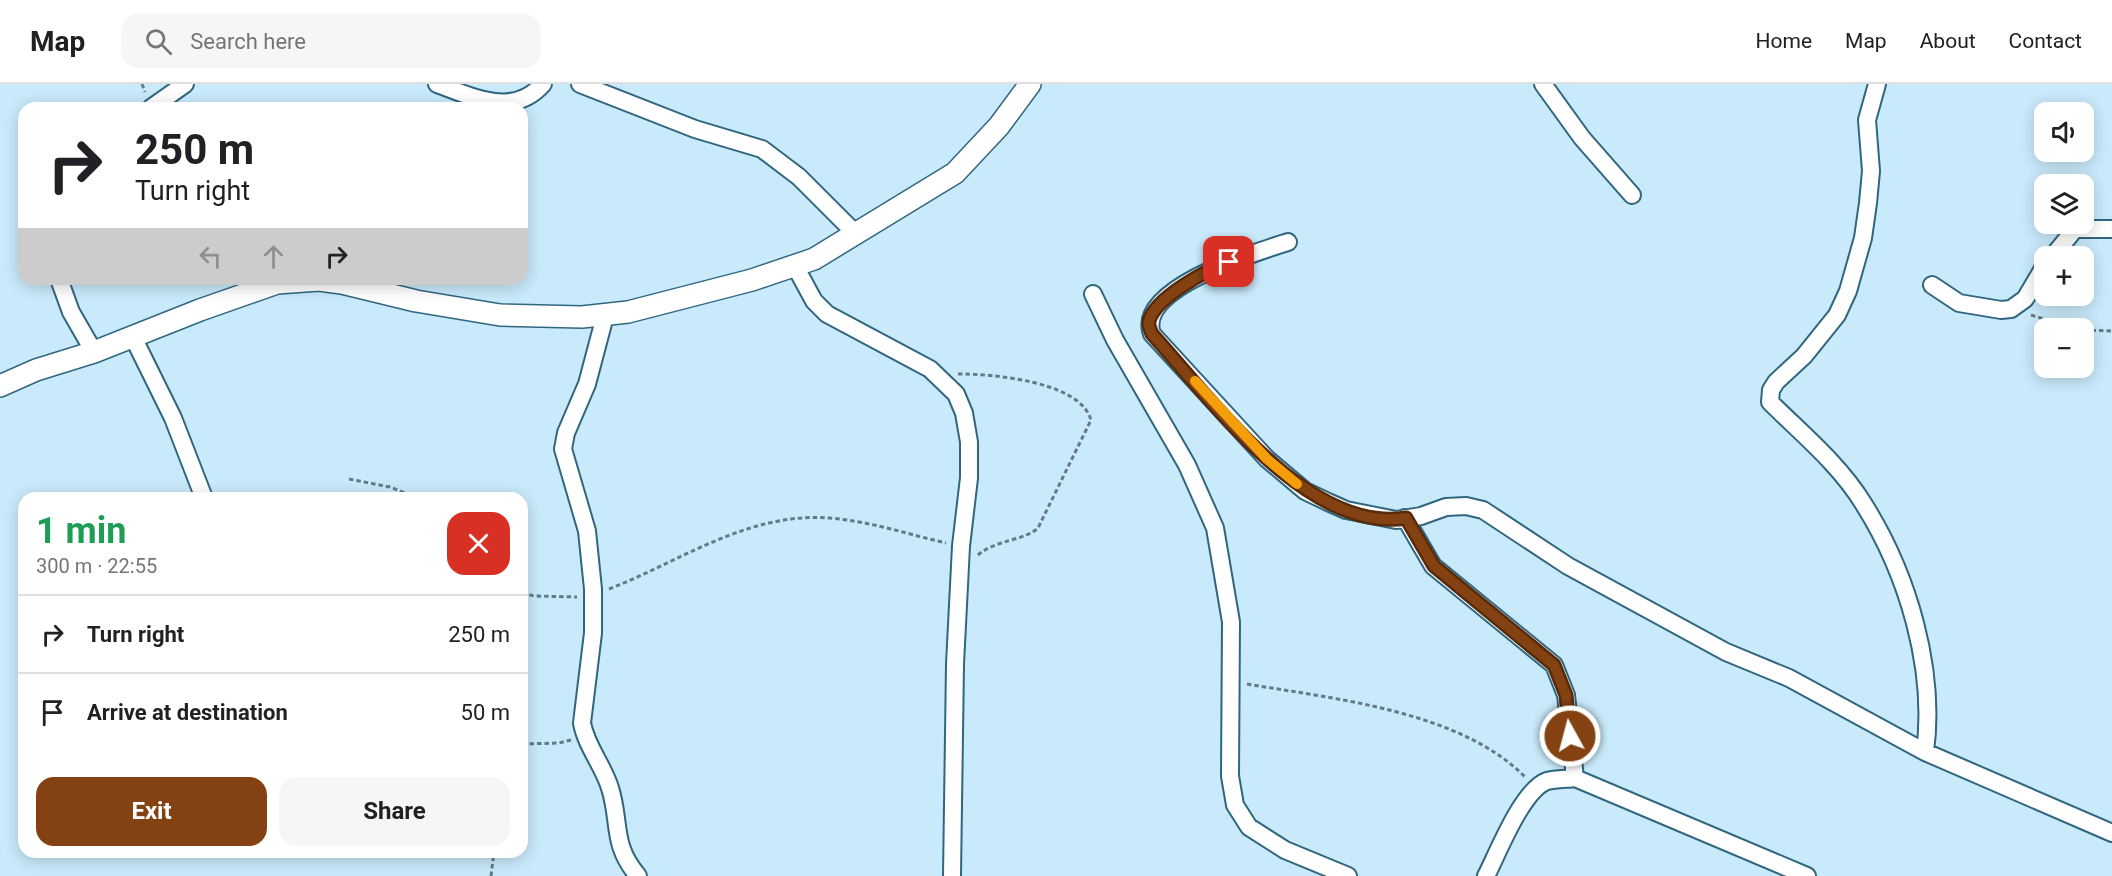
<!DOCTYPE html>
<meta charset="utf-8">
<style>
:root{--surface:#fff;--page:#f6f6f6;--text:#202124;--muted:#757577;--line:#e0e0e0;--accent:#844212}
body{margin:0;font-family:Roboto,sans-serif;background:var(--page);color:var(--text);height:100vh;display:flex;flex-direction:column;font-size:22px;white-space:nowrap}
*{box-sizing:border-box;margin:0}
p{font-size:20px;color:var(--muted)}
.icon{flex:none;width:33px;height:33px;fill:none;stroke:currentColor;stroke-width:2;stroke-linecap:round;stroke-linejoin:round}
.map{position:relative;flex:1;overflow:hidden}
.sheet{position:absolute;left:18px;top:408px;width:510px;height:366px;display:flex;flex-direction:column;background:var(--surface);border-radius:18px;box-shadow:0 3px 15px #0003}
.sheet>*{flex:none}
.guide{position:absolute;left:18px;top:18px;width:510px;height:183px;border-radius:18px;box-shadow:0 3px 15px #0003;background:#fff;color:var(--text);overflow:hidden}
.tools{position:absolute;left:2034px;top:18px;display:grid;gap:12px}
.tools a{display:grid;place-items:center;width:60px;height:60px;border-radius:12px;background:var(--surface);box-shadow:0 3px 15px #0003;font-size:30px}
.pin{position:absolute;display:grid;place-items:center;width:51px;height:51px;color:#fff;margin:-26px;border-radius:12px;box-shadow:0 3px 9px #0006}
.me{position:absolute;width:66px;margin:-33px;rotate:353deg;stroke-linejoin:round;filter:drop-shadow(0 0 4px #0008)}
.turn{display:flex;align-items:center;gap:21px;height:126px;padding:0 18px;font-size:27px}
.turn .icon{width:78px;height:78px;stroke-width:2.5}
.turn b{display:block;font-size:42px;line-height:51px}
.lanes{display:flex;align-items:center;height:57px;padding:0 18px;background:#0003;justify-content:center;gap:30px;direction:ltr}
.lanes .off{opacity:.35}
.round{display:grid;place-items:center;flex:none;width:63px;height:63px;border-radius:18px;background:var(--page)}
.overview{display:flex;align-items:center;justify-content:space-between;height:102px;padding:0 18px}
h1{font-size:36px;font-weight:700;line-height:45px;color:#1e9e55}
.cta{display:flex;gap:12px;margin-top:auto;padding:12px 18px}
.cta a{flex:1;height:69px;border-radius:18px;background:var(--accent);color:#fff;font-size:24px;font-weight:700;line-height:69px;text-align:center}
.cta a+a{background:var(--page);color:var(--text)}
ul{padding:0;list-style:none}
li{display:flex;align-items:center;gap:18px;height:78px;padding:0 18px;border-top:2px solid var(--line)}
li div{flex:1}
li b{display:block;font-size:22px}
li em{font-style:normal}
header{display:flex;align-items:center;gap:36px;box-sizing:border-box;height:84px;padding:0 30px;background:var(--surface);border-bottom:2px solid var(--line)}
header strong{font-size:28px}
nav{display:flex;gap:33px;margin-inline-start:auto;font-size:21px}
.search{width:420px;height:54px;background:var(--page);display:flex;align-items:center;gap:15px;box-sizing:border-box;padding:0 21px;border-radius:18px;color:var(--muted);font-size:22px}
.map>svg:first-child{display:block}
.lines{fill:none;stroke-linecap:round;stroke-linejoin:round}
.minor-casing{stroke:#306680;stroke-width:20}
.tertiary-casing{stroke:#306680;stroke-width:24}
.path{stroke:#637b88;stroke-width:3;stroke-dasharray:4.5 3;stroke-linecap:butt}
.minor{stroke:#fff;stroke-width:16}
.tertiary{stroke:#fff;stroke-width:21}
.route-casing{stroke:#562b0c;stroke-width:15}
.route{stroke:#844212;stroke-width:10}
.slow{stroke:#f59e0b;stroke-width:10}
</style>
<header>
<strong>Map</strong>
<div class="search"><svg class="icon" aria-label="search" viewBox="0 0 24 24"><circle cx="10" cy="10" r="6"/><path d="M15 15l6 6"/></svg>Search here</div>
<nav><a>Home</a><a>Map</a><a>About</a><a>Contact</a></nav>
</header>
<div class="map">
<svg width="2112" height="792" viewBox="0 0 2112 792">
<rect width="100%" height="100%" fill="#c9eafb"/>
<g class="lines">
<defs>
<path id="minor" d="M 437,0 C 473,13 513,34 543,0
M 580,0 L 695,45 L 762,65 L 799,93 L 855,149
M 1543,0 L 1582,54 L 1632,111
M 1877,0 L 1867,36 L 1871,87 L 1868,119 L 1863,154 L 1848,207 L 1837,231 L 1804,272 L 1776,298 L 1771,306 L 1770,318 C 1802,350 1839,380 1863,419 C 1908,490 1936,585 1925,668
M 151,24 L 185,0
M 1288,158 C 1257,168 1135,204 1152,250 L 1267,375 L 1305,407 L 1328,418 L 1346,426 L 1396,436 L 1421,432 L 1446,423 L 1466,422 L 1483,426 L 1568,482 L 1726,568 L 1789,594 L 1925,668 L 2112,749
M 2053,172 L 2075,145 L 2112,145
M 795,182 L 814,217 L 827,230 L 930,285 L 956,310 L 964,329 L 969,358 L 969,394 L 961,462 L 955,580 L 952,792
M 59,195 L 71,228 L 94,268
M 1932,201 L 1959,219 L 2001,226 L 2011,225 L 2025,215 L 2044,183
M 1093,210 L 1115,256 L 1187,381 L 1215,444 L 1231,538 L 1230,692 L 1235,721 L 1249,743 L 1285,766 L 1348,792
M 605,232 L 587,300 L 566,349 L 563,365 L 587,447 L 593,505 L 593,549 L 582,639 C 586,662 603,681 610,704 C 621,739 611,760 638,792
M 133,253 L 173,334 L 204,414
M 1405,434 L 1433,482 L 1554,581 L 1566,611 L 1575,694
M 1486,792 C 1498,769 1522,706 1547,697 C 1555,695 1567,695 1575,694 L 1807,792"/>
<path id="tertiary" d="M 0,302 L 36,286 L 94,268 L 200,226 L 277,199 L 319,196 L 342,199 L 416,217 L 500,231 L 582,233 L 628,228 L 752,196 L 814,175 L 955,89 L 999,42 L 1030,0"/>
</defs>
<use href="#minor" class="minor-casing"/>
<use href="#tertiary" class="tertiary-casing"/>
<path class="path" d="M 142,0 L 145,8
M 2031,231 L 2073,244
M 2084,246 L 2112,247
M 958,290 C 992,290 1080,297 1091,336 L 1038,444 C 1024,457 997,455 978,471
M 349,395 L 390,403 L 418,414
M 609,505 C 681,477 748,428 829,434 C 869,437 907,450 946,459
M 522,509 L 534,512 L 577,513
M 1247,600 C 1335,615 1461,627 1526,694
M 522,660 L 559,659 L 571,656
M 491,792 L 494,768"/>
<use href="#minor" class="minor"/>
<use href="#tertiary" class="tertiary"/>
</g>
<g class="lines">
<defs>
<path id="route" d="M 1229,178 C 1208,185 1155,214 1149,237 C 1148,242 1150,245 1152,250 C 1210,314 1308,450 1406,434 L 1434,482 L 1554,581 L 1566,611 L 1570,652"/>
</defs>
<use href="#route" class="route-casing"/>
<use href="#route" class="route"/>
<path class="slow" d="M 1195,297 L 1267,375 L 1297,400"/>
</g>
</svg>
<div class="tools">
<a><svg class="icon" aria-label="sound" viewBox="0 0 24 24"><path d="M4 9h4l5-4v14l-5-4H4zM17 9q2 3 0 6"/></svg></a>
<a><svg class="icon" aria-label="layers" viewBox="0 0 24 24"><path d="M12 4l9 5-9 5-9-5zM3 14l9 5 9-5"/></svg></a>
<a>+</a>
<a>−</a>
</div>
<div class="pin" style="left:1229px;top:178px;background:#d93025"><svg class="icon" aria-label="arrive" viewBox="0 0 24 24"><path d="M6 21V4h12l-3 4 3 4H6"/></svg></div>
<svg class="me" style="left:1570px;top:652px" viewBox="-20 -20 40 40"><circle r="17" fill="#844212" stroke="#fff" stroke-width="3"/><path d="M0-11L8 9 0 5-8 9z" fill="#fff"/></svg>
<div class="guide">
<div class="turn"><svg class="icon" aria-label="right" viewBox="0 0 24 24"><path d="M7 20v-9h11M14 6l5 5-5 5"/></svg><div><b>250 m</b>Turn right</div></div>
<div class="lanes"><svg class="icon off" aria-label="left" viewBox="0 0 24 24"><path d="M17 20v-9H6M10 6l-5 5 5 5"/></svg><svg class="icon off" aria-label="ahead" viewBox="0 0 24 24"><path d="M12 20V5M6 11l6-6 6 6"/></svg><svg class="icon" aria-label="right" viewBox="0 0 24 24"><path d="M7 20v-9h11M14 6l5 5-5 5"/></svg></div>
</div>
<section class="sheet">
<div class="overview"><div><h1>1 min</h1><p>300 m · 22:55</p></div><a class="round" style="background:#d93025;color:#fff"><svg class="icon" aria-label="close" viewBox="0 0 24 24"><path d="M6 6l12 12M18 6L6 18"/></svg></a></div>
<ul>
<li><svg class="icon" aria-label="right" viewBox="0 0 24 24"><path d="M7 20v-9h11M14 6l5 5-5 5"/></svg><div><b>Turn right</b></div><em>250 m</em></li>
<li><svg class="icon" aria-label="arrive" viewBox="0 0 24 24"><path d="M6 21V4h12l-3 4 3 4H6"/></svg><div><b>Arrive at destination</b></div><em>50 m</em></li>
</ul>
<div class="cta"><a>Exit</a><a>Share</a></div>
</section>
</div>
